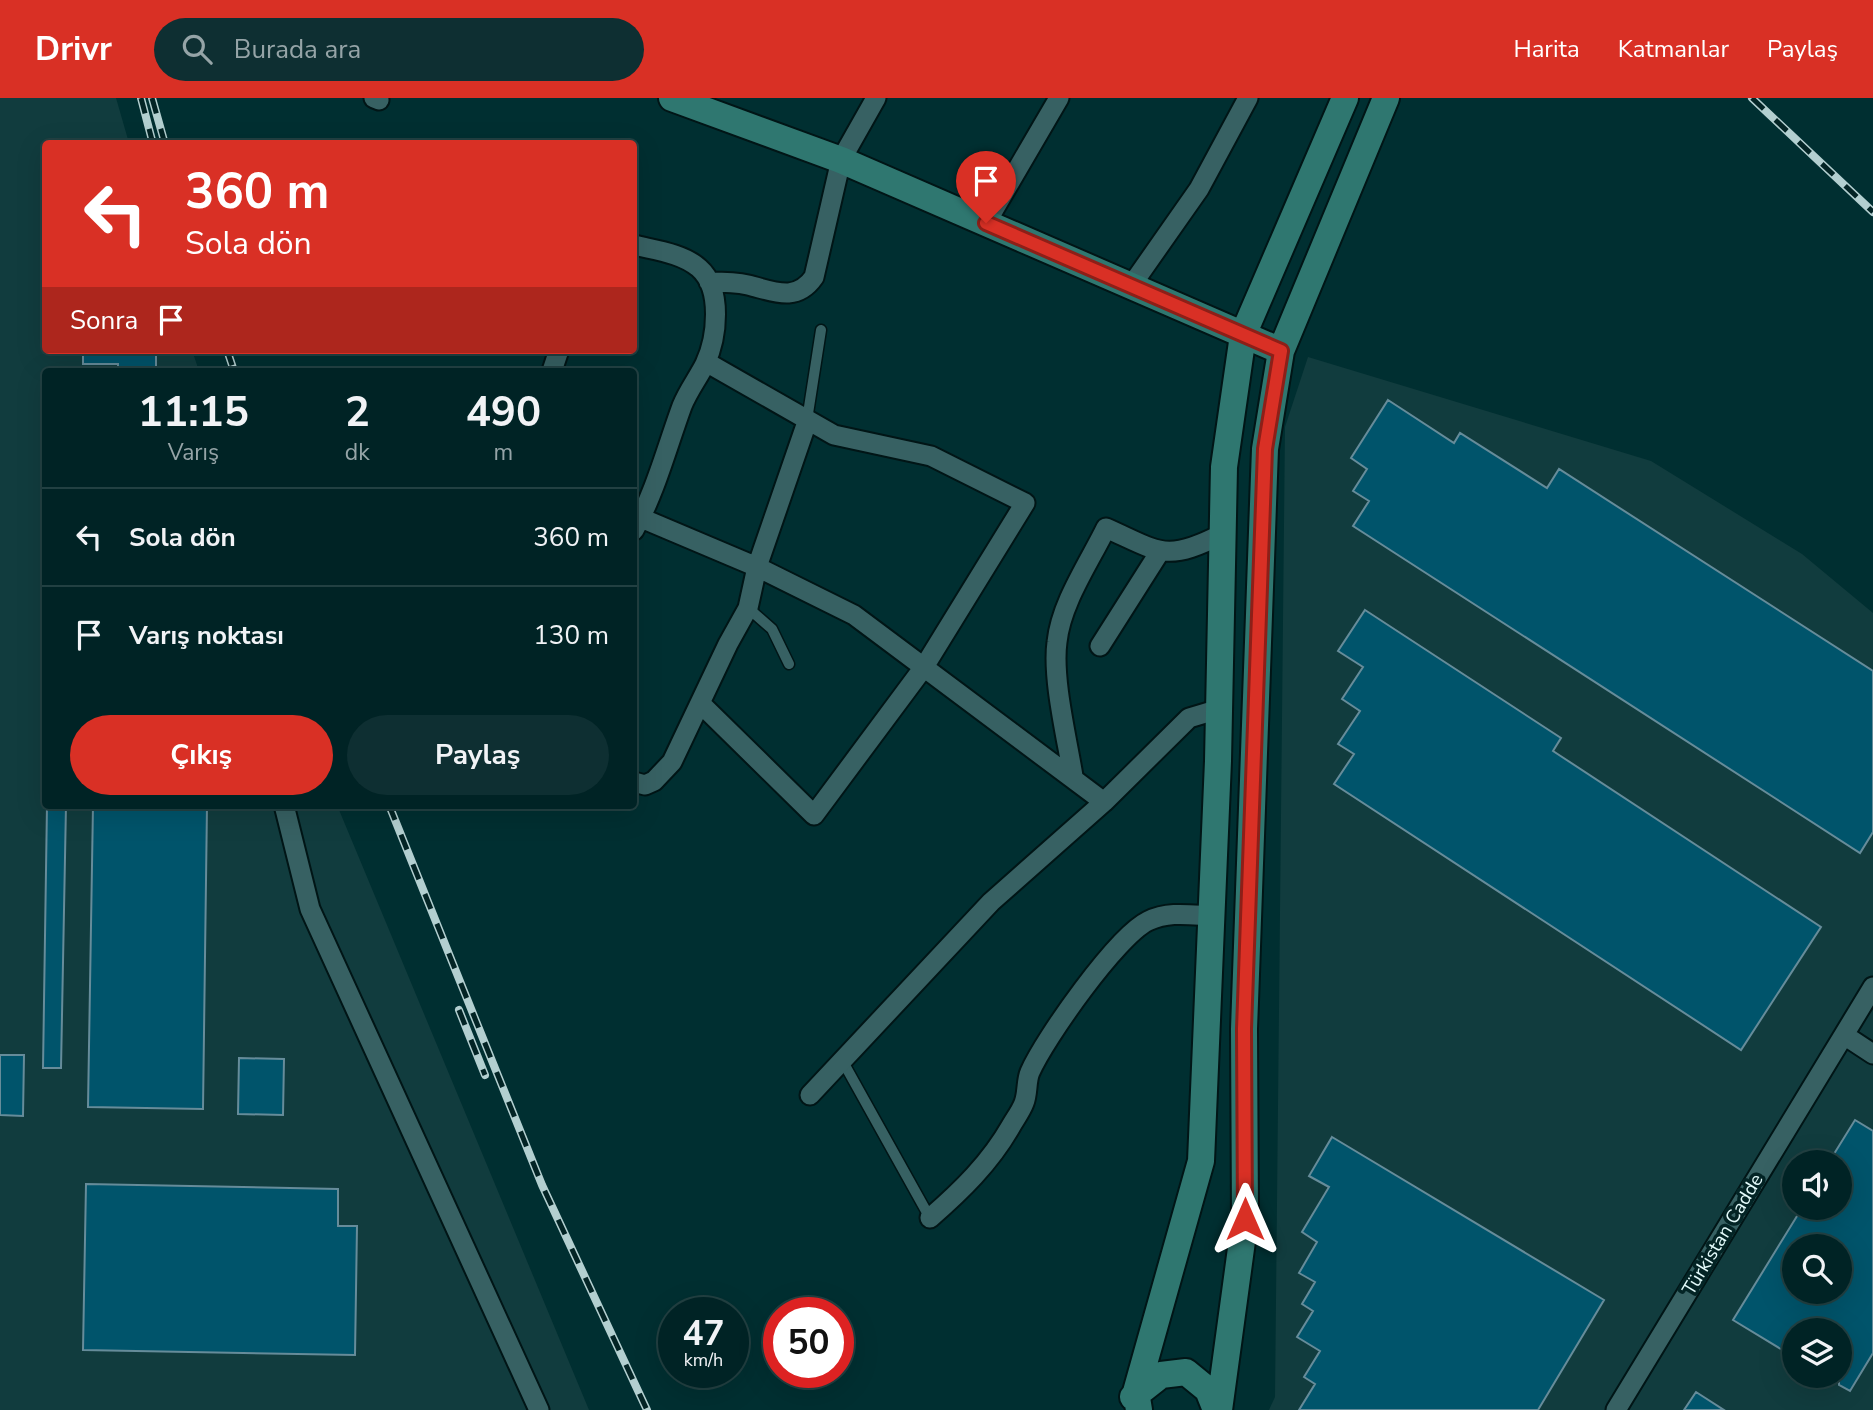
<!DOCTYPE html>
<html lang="tr">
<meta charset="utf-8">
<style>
:root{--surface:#002325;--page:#0e2f32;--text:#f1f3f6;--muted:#95a4a7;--line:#224042;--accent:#d93025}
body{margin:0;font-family:"Nunito Sans",sans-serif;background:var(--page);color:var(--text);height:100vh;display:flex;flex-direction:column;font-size:26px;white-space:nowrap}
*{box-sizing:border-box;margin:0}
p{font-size:23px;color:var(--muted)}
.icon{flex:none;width:38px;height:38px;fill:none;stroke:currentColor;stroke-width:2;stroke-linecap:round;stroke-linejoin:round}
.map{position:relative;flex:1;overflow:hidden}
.sheet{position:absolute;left:42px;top:270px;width:595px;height:441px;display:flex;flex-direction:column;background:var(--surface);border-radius:7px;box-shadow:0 7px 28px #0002,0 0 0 2px var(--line)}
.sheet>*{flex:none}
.top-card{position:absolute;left:42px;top:42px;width:595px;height:214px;border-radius:7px;box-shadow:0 7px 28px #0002,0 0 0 2px var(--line);background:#d93025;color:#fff;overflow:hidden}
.tools{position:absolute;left:1782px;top:1052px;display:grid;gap:14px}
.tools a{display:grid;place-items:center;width:70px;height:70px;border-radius:50%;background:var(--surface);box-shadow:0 7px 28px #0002,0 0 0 2px var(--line);font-size:35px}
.speed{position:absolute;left:658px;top:1199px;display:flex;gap:14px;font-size:35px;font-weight:700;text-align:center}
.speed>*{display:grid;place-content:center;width:91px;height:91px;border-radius:50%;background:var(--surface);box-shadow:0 7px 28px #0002,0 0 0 2px var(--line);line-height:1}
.speed small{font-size:18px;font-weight:400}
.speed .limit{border:10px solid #d22;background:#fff;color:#111}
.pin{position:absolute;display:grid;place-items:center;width:60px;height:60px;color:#fff;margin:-72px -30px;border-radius:50% 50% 50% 0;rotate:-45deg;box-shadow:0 0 7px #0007}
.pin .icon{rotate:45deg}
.me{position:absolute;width:77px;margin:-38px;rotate:0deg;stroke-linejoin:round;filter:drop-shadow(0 0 5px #0008)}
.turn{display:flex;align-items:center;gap:24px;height:147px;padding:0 28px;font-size:32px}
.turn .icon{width:91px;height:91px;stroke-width:2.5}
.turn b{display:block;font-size:49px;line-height:60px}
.then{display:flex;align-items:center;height:66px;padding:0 28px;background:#0003;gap:14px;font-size:26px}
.eta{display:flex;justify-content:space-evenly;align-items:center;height:119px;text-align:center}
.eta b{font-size:42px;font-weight:700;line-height:49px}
.primary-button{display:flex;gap:14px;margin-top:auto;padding:14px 28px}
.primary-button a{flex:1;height:80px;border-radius:42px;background:var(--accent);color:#fff;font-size:28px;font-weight:700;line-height:80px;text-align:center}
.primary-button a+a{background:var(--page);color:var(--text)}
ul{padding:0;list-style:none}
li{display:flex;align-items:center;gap:21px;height:98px;padding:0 28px;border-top:2px solid var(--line)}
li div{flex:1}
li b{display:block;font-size:26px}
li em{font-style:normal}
header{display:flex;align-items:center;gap:42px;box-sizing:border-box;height:98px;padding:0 35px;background:var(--accent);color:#fff}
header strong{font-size:33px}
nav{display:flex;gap:38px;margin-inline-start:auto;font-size:24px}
.search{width:490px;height:63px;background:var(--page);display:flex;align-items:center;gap:18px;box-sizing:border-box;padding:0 24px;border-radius:38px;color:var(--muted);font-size:26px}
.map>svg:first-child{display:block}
.built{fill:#113c3e;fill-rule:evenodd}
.building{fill:#00546b;stroke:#668c9a;stroke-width:2;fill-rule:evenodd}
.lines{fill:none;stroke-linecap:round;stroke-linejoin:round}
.lane-casing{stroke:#011516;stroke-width:13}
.street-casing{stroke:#011516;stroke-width:23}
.secondary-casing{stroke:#011516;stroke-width:30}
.lane{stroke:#376163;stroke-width:10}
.street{stroke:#376163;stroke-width:19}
.secondary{stroke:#2f7770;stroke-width:26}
.rail-casing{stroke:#b3cfd0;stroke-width:8}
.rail{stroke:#032425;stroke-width:5;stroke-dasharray:16;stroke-linecap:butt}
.route-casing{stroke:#8d1f18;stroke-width:18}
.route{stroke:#d93025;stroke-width:12}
.labels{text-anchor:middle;stroke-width:7;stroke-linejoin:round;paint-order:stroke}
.street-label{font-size:19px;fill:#e3fafa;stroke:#032425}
</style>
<header>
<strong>Drivr</strong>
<div class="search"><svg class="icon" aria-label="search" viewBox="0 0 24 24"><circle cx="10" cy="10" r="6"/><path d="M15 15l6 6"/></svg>Burada ara</div>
<nav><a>Harita</a><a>Katmanlar</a><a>Paylaş</a></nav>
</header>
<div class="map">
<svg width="1873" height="1312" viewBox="0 0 1873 1312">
<rect width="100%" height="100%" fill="#002f31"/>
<path class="built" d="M 0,0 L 116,0 L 129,45 L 46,46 L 46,252 L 192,252 L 199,273 L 46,273 L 46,707 L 337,707 L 589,1312 L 0,1312 Z
M 1308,259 L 1651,363 L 1802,456 L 1873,515 L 1873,1312 L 1269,1312 L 1275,1299 L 1285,329 ZM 1794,1064 L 1839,1064 L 1839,1110 L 1794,1110 ZM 1794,1148 L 1839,1148 L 1839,1194 L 1794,1194 ZM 1794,1232 L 1839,1232 L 1839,1278 L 1794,1278 Z"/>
<path class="building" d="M 83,252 L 156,252 L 156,273 L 118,273 L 118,266 L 83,266 Z
M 1388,302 L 1454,345 L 1460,335 L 1547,390 L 1559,371 L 1873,573 L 1873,734 L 1860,755 L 1353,428 L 1369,403 L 1353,393 L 1367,371 L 1351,360 Z
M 1365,512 L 1561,640 L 1553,653 L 1821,829 L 1741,952 L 1334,686 L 1354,656 L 1338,646 L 1360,613 L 1342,601 L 1363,569 L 1338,553 Z
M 47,707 L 66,707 L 61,970 L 43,970 Z
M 93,707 L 207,707 L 203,1011 L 88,1009 Z
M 0,957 L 24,957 L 23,1018 L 0,1017 Z
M 239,960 L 284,961 L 283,1017 L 238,1016 Z
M 1855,1022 L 1873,1033 L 1873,1255 L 1850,1293 L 1839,1287 L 1839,1232 L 1794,1232 L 1794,1259 L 1733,1222 L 1802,1110 L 1839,1110 L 1839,1064 L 1829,1064 ZM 1794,1148 L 1839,1148 L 1839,1194 L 1794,1194 Z
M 1332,1039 L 1604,1202 L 1538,1312 L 1299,1312 L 1315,1286 L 1304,1279 L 1320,1253 L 1297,1239 L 1313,1213 L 1302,1206 L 1315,1184 L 1299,1175 L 1317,1144 L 1302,1134 L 1329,1089 L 1309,1078 Z
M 86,1086 L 338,1091 L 338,1128 L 357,1128 L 355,1257 L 83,1252 Z
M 1696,1294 L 1724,1312 L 1684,1312 Z"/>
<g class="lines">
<defs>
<path id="lane" d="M 807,322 L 821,232
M 748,510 L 772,531 L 789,566
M 842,962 L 930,1120"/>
<path id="street" d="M 374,0 L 379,2
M 986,125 L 1059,0
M 634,147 C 654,152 682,155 699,170 C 723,191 717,240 705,266 C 698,280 688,293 682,308 C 667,349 655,395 634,432
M 709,184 C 722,184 735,184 748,187 C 773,193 796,205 814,179 L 841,62 L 876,0
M 1131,188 L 1199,91 L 1248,0
M 552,273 L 559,252
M 634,417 L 757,469 L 854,517 L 1104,704
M 1100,548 L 1159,455
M 701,606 L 814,717 L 924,569 L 1025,405 L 931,358 L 834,337 L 706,264
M 1073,678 C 1067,641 1052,580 1057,544 C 1061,505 1089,465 1106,430 C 1160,454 1165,465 1222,436
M 634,684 L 645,687 L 654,683 L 672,664 L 728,546 L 748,510 L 757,469 L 807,324
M 284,707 L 310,811 L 539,1312
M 1844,937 L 1873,956
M 810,997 L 991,804 L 1104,704 L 1189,620 L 1219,611
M 930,1120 C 961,1093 990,1065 1011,1028 C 1015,1021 1021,1013 1024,1005 C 1028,995 1026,983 1030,974 C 1045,940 1117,838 1148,823 C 1169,813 1190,817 1212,818
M 1616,1312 L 1873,889"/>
<path id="secondary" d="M 672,0 L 841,62 L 1281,253
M 1133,1299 L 1161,1277 L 1186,1274 L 1208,1292 L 1216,1312
M 1139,1312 L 1136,1294 L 1201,1063 L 1218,663 L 1224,369 L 1243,237 L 1345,0
M 1219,1312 L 1245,1121 L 1244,931 L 1265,351 L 1281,253 L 1386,0"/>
</defs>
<use href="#lane" class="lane-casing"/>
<use href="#street" class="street-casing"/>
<use href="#secondary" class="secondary-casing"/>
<use href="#lane" class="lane"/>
<use href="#street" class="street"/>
<use href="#secondary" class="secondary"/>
<defs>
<path id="rail" d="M 141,0 L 153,46
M 152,0 L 165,46
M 1752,0 L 1873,114
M 227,252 L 234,273
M 389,707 L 542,1087 L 647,1312
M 459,912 L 485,977"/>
</defs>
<use href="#rail" class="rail-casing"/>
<use href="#rail" class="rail"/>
</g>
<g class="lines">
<defs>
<path id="route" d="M 986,125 L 1281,253 L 1265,351 L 1244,931 L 1245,1121"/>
</defs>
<use href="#route" class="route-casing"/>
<use href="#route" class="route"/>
</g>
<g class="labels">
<g class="street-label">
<text transform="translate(1722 1136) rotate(-59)" y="7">Türkistan Cadde</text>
</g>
</g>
</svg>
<div class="tools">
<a><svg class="icon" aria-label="sound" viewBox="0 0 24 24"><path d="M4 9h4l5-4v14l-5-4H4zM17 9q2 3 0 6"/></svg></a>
<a><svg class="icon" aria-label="search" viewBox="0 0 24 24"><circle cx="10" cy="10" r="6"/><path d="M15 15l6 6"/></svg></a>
<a><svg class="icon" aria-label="layers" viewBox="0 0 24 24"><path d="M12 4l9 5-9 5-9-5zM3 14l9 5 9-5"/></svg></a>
</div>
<div class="speed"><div>47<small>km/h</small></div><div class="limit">50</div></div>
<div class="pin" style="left:986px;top:125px;background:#d93025"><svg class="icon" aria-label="arrive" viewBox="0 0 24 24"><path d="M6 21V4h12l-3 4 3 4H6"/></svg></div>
<svg class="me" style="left:1245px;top:1121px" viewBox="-20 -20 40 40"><path d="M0-17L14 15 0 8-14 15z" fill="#d93025" stroke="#fff" stroke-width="4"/></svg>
<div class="top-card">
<div class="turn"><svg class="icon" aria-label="left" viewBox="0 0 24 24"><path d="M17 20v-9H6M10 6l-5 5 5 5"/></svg><div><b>360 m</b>Sola dön</div></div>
<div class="then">Sonra<svg class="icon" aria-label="arrive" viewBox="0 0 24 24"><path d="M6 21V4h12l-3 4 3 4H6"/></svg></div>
</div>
<section class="sheet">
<div class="eta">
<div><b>11:15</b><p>Varış</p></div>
<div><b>2</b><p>dk</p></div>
<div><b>490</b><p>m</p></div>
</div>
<ul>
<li><svg class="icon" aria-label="left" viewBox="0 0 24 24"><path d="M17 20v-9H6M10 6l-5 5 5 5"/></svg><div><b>Sola dön</b></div><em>360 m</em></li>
<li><svg class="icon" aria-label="arrive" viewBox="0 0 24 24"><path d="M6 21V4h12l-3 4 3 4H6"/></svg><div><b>Varış noktası</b></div><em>130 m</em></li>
</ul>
<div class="primary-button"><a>Çıkış</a><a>Paylaş</a></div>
</section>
</div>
